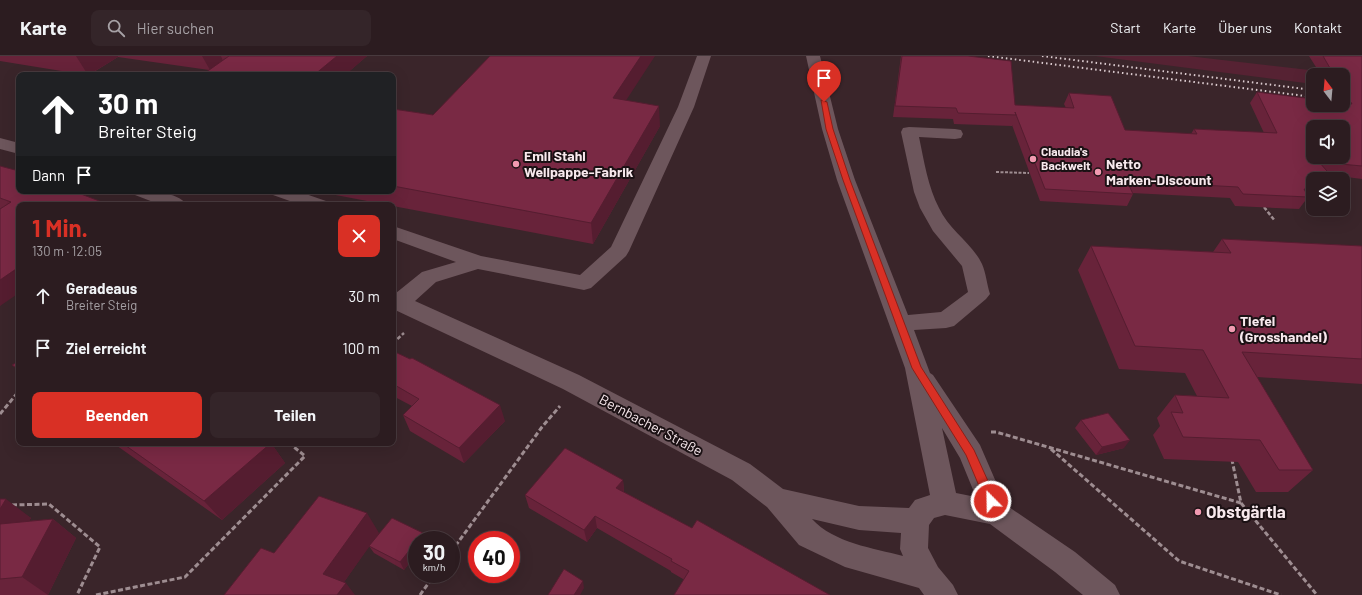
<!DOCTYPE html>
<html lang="de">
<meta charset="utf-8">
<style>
:root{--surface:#2c1c20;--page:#342529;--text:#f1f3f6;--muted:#a6a1a5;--line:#483a3e;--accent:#d93025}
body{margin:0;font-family:Barlow,sans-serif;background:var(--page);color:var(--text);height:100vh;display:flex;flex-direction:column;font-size:15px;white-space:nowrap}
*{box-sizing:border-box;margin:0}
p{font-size:13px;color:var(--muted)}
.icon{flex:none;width:22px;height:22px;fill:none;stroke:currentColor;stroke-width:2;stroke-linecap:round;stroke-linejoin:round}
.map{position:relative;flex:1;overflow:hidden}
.drawer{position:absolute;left:16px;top:146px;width:380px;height:244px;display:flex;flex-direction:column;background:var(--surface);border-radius:8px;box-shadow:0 4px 16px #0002,0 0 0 1px var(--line)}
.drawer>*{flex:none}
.hud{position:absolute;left:16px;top:16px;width:380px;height:122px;border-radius:8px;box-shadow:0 4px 16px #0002,0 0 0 1px var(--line);background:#202124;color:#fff;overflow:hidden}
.needle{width:26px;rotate:344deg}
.tools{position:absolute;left:1306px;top:12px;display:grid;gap:8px}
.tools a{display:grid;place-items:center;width:44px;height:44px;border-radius:8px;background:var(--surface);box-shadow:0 4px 16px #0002,0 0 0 1px var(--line);font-size:20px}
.speed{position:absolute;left:408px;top:475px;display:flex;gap:8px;font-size:20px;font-weight:700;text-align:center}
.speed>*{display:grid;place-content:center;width:52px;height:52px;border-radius:50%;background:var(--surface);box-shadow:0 4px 16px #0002,0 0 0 1px var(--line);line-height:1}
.speed small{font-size:10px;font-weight:400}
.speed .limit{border:6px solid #d22;background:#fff;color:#111}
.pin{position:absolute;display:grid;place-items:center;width:34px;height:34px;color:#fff;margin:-41px -17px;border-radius:50% 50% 50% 0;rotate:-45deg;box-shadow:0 0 4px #0007}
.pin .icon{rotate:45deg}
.me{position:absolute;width:44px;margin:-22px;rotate:337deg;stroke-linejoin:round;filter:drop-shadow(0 0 3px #0008)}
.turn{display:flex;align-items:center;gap:14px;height:84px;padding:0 16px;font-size:18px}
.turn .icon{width:52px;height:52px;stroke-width:2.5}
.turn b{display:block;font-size:28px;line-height:34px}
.then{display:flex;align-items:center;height:38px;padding:0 16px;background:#0003;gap:8px;font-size:15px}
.round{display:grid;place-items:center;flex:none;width:42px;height:42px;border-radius:8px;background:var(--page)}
.head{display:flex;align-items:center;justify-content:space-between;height:68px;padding:0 16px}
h1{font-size:24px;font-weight:700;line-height:30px;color:var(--accent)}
.cta{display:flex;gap:8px;margin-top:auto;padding:8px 16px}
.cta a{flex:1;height:46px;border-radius:8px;background:var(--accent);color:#fff;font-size:16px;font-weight:700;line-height:46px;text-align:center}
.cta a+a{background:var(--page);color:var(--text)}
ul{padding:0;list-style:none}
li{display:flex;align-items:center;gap:12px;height:52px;padding:0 16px}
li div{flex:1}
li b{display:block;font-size:15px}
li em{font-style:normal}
header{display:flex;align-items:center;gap:24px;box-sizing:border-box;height:56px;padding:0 20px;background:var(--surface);border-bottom:1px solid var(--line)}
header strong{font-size:19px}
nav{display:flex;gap:22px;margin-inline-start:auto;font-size:14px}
.search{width:280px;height:36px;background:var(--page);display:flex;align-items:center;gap:10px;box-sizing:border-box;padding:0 14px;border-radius:8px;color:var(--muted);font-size:15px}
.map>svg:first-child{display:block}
.green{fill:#562233}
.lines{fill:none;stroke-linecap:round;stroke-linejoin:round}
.path-far2{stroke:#9e8d91;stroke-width:2;stroke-dasharray:3 1.5;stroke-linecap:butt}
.path-far1{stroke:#9e8d91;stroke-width:2.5;stroke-dasharray:4 2;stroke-linecap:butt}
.path{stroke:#9e8d91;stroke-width:3;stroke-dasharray:5 2.5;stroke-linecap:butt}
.minor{fill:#6d565c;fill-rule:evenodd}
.rail{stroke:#ddcdd1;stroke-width:2;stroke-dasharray:1.5 3;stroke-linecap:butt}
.wall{fill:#68233a}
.shaded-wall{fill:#551d30}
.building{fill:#792944;stroke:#551d30;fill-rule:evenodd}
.route{fill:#d93025;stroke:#8d1f18}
.poi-dot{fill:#f19ab1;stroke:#1b1114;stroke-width:1.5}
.labels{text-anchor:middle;stroke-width:4;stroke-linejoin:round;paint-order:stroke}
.far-poi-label{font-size:12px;font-weight:bold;fill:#f8e9ed;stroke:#1b1114;text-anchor:start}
.poi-label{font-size:14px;font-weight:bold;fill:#f8e9ed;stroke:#1b1114;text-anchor:start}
.street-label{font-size:14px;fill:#f8e9ed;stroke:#1b1114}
.near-poi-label{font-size:17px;font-weight:bold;fill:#f8e9ed;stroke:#1b1114;text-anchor:start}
</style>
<header>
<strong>Karte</strong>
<div class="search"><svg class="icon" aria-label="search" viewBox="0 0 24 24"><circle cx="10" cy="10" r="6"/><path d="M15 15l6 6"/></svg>Hier suchen</div>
<nav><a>Start</a><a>Karte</a><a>Über uns</a><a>Kontakt</a></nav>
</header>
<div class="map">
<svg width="1362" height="539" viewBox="0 0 1362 539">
<rect width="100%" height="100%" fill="#3a252a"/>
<path class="green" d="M 1095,0 L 1188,0 L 1362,20 L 1313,19 L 1313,28 Z"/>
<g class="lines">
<path class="path-far2" d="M 996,116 L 1029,117"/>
<path class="path-far1" d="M 1264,151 L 1275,165
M 393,287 L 404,277"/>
<path class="path" d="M 0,358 L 19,335
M 991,376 L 996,376 L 1241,447 L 1232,404
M 1051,393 L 1179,505 L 1281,539
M 1241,447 L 1317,539
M 12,449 L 49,448 L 100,491 L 77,539
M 451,496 L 542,371 L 560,350
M 96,539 L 185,521 L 305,400 L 289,387
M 420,539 L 435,518"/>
<path class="minor" d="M 697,0 L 711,0 L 694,51 L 629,195 L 626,200 L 591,232 L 584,234 L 478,213 L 436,226 L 415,245 L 579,319 L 750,408 L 783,433 L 859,450 L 909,452 L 915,444 L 930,439 L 905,312 L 837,124 L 822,73 L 806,0 L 820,0 L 838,73 L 855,124 L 908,259 L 941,256 L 968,236 L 962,210 L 933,175 L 920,152 L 914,136 L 901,76 L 903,72 L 909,71 L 955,73 L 961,74 L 963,78 L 961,82 L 955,83 L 919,81 C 924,105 928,131 939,152 C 949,174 972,187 982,208 C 986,217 987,229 990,238 L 986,243 L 954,270 L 946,272 L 914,274 L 930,317 L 933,319 L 980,389 L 1006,449 L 1075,496 L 1115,529 L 1120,539 L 1083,539 L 1055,516 L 990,468 L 945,459 L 934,462 L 929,469 L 928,492 L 938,511 L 953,529 L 958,539 L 924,539 L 919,532 L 845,511 L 799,489 L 767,451 L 732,424 L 563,333 L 393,253 L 393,236 L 396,237 L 422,216 L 456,206 L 393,183 L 393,170 L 481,200 L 580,219 L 611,191 L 678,51 ZM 942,372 L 960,402 L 976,441 L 956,437 ZM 812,463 L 859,474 L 901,477 L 900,493 L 903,500 C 873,492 834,487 812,463 Z
M 0,82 L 19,87 L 19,98 L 0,93 Z
M 132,135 C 147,135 178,135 187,149 L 161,149 L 135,139 Z
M 270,135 L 297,135 L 326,145 L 328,149 L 301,149 L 273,139 Z"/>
<path class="rail" d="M 988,0 L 1313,41
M 1042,0 L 1313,34"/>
</g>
<path class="wall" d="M 0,0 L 367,0 L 345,19 L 202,19 L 209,14 L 118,1 L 89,19 L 86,19 L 0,5 Z
M 901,0 L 968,0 L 1015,49 L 1066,52 L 1064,48 L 1069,37 L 1125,74 L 1191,78 L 1194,73 L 1264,77 L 1250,47 L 1257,36 L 1343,49 L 1343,19 L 1321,19 L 1309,0 L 1362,0 L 1362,123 L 1331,119 L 1313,123 L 1313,146 L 1305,145 L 1299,153 L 1235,150 L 1230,142 L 1132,137 L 1133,138 L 1127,150 L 1040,145 L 1012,69 L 1012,70 L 954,68 L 953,63 L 893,61 Z
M 626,44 L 660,70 L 593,188 L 393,150 L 393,149 L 388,149 L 320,136 L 319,135 L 393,135 L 393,53 L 433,59 Z
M 0,110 L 19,149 L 0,250 Z
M 1222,183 L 1362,190 L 1362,328 L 1257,321 L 1313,414 L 1288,436 L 1256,436 L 1238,406 L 1164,403 L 1153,379 L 1160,370 L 1157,362 L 1175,339 L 1197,340 L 1185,317 L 1119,313 L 1078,214 L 1091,190 L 1213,196 Z
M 393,295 L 505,365 L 464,407 L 410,375 L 403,359 L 412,350 L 393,340 Z
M 1081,364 L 1124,392 L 1096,399 L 1075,372 Z
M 113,387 L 271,387 L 285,407 L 222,464 Z
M 623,424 L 624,436 L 692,472 L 830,539 L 683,523 L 671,516 L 671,515 L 597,472 L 587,486 L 529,452 L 525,439 Z
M 0,443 L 31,462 L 29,465 L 53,463 L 76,482 L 48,539 L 0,539 Z
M 379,477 L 370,489 L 417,484 L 417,497 L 404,514 L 374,497 L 369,490 L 344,526 L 274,497 Z"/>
<path class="shaded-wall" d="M 76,0 L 118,0 L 118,1 L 88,19 Z
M 202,0 L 221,0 L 223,5 L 210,14 Z
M 337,0 L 367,0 L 345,19 L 314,19 Z
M 641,0 L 655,0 L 614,63 L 613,42 Z
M 659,50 L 660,70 L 593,188 L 591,167 Z
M 19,211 L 19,237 L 0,250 L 0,224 Z
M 500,349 L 505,365 L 464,407 L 459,392 Z
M 1130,384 L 1124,392 L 1096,399 L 1102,391 Z
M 271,387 L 285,407 L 222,464 L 204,445 Z
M 623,424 L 624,437 L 616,432 Z
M 6,443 L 31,462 L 17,487 L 0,475 L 0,453 Z
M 367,457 L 379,477 L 337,536 L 323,518 Z
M 595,460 L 597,472 L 587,486 L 584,474 Z
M 53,463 L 76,482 L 48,539 L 22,521 Z
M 423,477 L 427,484 L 418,484 Z
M 417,485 L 417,497 L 404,514 L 400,506 Z
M 583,525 L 584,532 L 580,539 L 574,539 Z
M 346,527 L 355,539 L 337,539 Z"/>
<path class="building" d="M 229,0 L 337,0 L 314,19 L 202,19 Z
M 490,0 L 641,0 L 613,42 L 659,50 L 591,167 L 393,130 L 393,53 L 433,59 Z
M 902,0 L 968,0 L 1011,5 L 1015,49 L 1074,52 L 1069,37 L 1111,40 L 1125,74 L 1197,78 L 1194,73 L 1277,77 L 1257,36 L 1313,43 L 1313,49 L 1343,49 L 1343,47 L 1352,48 L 1343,33 L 1343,19 L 1334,19 L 1323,0 L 1362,0 L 1362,110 L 1319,106 L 1334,123 L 1313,123 L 1313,134 L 1304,133 L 1308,141 L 1243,138 L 1238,131 L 1127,125 L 1133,138 L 1045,133 L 1015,56 L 1016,59 L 958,57 L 956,52 L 895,50 ZM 1313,71 L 1343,71 L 1343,101 L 1313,101 Z
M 0,110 L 19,115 L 19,135 L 73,135 L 110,149 L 19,149 L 19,211 L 0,224 L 0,153 L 11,146 L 0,142 Z
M 1222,183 L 1362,190 L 1362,303 L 1242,296 L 1313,414 L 1279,414 L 1260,384 L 1183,381 L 1171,356 L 1183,357 L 1175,339 L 1229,342 L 1203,294 L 1135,290 L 1091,190 L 1231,197 Z
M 393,295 L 410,303 L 412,302 L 500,349 L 459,392 L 403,359 L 419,343 L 393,328 Z
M 19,305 L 19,314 L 12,309 Z
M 1108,357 L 1130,384 L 1102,391 L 1081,364 Z
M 122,387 L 271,387 L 204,445 Z
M 565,392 L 623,424 L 616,432 L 692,472 L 697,464 L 830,539 L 674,539 L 689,515 L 671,505 L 672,503 L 595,460 L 584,474 L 525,439 Z
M 319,440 L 367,457 L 323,518 L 346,527 L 337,539 L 224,539 L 261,492 L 274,497 Z
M 0,443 L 6,443 L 0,453 Z
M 392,462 L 423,477 L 418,484 L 417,484 L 417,485 L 400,506 L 369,490 Z
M 53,463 L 22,521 L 0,523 L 0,468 Z
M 564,513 L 583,525 L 574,539 L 548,539 Z"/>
<path class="route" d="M 821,44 L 827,46 L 833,73 L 850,124 L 921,311 L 974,394 L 997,445 L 995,449 L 991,450 L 987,449 L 966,399 L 912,312 L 843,124 L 826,73 Z"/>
<g class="poi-dot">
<circle cx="1033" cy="103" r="4"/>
<circle cx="516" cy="108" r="4"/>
<circle cx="1098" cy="116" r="4"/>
<circle cx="1232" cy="273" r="4"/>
<circle cx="1198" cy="456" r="4"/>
</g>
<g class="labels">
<g class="far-poi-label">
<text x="1041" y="100">Claudia's<tspan x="1041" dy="14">Backwelt</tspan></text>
</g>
<g class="poi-label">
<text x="524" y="105">Emil Stahl<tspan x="524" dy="16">Wellpappe-Fabrik</tspan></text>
<text x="1106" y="113">Netto<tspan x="1106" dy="16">Marken-Discount</tspan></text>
<text x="1240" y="270">Tiefel<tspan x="1240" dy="16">(Grosshandel)</tspan></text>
</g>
<g class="street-label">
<text transform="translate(651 369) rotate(28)" y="5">Bernbacher Straße</text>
</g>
<g class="near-poi-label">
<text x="1206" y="462">Obstgärtla</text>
</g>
</g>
</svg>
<div class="tools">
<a><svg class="needle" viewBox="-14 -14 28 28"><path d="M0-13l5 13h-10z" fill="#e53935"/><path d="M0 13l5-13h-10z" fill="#a6a1a5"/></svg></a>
<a><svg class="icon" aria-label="sound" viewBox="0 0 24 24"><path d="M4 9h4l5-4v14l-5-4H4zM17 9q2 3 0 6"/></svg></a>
<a><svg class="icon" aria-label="layers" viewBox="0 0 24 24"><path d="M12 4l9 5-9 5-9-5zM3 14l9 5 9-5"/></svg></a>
</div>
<div class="speed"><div>30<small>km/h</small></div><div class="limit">40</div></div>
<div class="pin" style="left:824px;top:46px;background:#d93025"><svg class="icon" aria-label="arrive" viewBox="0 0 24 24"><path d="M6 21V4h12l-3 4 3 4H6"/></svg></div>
<svg class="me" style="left:991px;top:445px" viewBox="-20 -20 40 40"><circle r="17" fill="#d93025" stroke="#fff" stroke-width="3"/><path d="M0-11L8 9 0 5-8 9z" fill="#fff"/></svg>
<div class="hud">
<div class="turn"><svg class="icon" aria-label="ahead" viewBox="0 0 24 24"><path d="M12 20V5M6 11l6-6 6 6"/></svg><div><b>30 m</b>Breiter Steig</div></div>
<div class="then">Dann<svg class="icon" aria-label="arrive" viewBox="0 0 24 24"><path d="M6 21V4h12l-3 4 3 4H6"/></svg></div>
</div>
<section class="drawer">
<div class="head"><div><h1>1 Min.</h1><p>130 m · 12:05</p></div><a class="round" style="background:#d93025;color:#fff"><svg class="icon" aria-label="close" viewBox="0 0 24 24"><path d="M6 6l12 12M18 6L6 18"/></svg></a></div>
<ul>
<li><svg class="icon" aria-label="ahead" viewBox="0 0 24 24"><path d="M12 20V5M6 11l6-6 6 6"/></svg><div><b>Geradeaus</b><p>Breiter Steig</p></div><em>30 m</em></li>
<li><svg class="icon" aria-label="arrive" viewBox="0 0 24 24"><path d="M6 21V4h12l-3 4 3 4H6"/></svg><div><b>Ziel erreicht</b></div><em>100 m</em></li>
</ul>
<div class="cta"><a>Beenden</a><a>Teilen</a></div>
</section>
</div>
